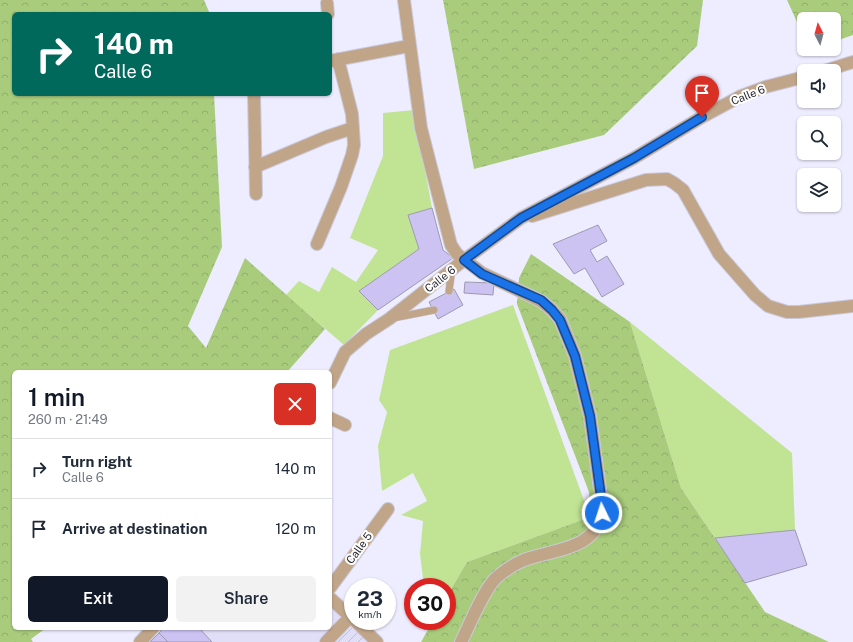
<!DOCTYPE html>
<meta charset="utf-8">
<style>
:root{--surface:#fff;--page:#f2f2f3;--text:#1f2937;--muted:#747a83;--line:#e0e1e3;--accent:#111827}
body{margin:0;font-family:"Public Sans",sans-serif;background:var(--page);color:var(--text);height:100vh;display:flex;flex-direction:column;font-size:15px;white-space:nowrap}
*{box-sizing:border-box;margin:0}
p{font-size:13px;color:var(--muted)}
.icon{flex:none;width:22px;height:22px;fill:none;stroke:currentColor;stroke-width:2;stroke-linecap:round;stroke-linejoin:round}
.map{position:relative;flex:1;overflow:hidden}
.panel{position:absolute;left:12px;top:370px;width:320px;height:260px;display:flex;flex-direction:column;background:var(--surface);border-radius:6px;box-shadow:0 1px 3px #0004}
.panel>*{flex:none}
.banner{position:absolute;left:12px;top:12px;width:320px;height:84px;border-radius:6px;box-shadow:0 1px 3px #0004;background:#00695c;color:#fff;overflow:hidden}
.needle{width:26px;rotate:354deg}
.fabs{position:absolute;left:797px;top:12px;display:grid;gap:8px}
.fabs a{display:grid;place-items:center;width:44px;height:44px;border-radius:6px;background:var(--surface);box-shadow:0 1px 3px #0004;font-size:20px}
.speed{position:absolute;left:344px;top:578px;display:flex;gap:8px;font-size:20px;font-weight:700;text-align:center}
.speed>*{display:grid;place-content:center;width:52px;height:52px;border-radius:50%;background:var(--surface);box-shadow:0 1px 3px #0004;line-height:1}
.speed small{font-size:10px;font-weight:400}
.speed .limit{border:6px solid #d22;background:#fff;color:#111}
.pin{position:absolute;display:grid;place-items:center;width:34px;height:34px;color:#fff;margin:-41px -17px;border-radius:50% 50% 50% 0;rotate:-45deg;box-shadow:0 0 4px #0007}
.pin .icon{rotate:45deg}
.me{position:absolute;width:44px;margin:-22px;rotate:356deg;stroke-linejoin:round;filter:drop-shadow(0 0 3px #0008)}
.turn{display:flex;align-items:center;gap:14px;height:84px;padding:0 16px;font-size:18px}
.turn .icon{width:52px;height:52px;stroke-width:2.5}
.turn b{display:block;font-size:28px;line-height:34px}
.round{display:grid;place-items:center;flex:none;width:42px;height:42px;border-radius:6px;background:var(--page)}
.head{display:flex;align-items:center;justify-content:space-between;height:68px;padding:0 16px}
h1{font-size:24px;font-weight:600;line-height:30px;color:var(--accent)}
.primary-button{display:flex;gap:8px;margin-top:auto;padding:8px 16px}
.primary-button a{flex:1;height:46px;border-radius:6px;background:var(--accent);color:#fff;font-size:16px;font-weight:600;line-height:46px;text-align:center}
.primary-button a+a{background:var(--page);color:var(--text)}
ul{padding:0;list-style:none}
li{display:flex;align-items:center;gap:12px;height:60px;padding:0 16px;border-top:1px solid var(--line)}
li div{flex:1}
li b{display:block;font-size:15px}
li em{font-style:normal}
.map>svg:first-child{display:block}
.built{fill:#e1def7}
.industrial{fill:url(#industrial-furrows)}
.grass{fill:#c1e494}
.forest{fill:url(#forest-crowns)}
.building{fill:#ccc3f3;stroke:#9d9aaf}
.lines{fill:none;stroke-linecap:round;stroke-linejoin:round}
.service-casing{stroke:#cac9da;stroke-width:8}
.minor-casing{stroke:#cac9da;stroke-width:14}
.tertiary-casing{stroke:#cac9da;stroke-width:14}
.service{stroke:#c1a589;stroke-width:7}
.minor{stroke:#c1a589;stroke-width:12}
.tertiary{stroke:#c1a589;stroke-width:12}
.route-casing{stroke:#114b97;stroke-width:10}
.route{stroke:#1a73e8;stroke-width:7}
.labels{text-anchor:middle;stroke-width:4;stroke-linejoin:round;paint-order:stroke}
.street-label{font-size:11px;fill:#28272f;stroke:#fff}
</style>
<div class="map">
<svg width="853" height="642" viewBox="0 0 853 642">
<defs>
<pattern id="industrial-furrows" width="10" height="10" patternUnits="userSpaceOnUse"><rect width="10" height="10" fill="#e1def7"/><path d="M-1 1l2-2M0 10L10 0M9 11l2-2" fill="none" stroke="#c1bed4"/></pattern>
<pattern id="forest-crowns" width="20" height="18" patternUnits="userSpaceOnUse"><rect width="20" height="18" fill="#a9cc7c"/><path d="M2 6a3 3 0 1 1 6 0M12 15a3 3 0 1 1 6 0" fill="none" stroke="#91af6c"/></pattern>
</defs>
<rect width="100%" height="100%" fill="#eeecff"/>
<path class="built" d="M 330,604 L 343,616 L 319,642 L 212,642 L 199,628 L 330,628 Z"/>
<path class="industrial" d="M 350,620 L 373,642 L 330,642 Z"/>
<path class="grass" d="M 414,110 L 432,208 L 408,215 L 419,249 L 359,291 L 378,310 L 344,345 L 286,295 L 299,281 L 319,292 L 332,267 L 356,282 L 378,250 L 350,238 L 383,156 L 383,113 Z
M 513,305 L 590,517 L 467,562 L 447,596 L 447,587 L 424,587 L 420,554 L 423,521 L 401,515 L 427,501 L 413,473 L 382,491 L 378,446 L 387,412 L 379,400 L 390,350 Z
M 630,322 L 792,453 L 795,530 L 715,538 L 681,488 Z"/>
<path class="forest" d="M 0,0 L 204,0 L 210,14 L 14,14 L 14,94 L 214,94 L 222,247 L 188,326 L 206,348 L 245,258 L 325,329 L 287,372 L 14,372 L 14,628 L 46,628 L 31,639 L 33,642 L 0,642 Z
M 443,0 L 703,0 L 697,46 L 604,135 L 474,169 Z
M 787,0 L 853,0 L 853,35 L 836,41 L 834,41 L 834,19 L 804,19 L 804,33 L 802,33 Z
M 531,254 L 630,322 L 681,488 L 765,612 L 829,642 L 421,642 L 433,621 L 447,621 L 447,596 L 467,562 L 590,517 L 589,492 L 517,304 L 519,278 Z"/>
<path class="building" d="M 432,208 L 443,250 L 453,258 L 378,310 L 359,291 L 419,249 L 408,215 Z
M 598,225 L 607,241 L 590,250 L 597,262 L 607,256 L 624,284 L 602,297 L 585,268 L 574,274 L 553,244 Z
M 465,282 L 494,283 L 493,295 L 464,293 Z
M 454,289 L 463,305 L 438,319 L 429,302 Z
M 795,530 L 807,565 L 745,583 L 715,538 Z
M 163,628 L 199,628 L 212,642 L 168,642 L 159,633 Z
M 159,633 L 168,642 L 150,642 Z"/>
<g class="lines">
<defs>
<path id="service" d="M 449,291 L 452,269
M 393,318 L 434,310"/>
<path id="minor" d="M 404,0 L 421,128 L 451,245 L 457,254 L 482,273 L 541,301 L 552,310 L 560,319 L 575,356 L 590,416 L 602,504 C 602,550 557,548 524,560 C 514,564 504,571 496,578 C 484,589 469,626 461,642
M 327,3 L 328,14
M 330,61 L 409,46
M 254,94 L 256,194
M 255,167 L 326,137 L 353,128
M 532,216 L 646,180 L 667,179 L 674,183 L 683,190 L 719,254 L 755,295 L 768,306 L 787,312 L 799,312 L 853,306
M 317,244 L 341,187 L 352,155 L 354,145 L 352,114 L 338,59
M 330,418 L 345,425
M 330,588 L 388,509
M 330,598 L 353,619
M 355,621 L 377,642
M 326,642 L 350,617"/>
<path id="tertiary" d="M 824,71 L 853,62
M 330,383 L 345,352 L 366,334 L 389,319 L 464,260 L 521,218 L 634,158 L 702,117 L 741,96 L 765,87 L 804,77
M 140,642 L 153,628"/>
</defs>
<use href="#service" class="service-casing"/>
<use href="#minor" class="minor-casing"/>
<use href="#tertiary" class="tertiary-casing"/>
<use href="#service" class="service"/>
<use href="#minor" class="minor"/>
<use href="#tertiary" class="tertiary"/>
</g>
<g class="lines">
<defs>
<path id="route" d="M 602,513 L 602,504 L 590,416 L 575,356 L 560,320 L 552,310 L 541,300 L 482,274 L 464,260 L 521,218 L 634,158 L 702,117"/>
</defs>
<use href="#route" class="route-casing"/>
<use href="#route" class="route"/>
</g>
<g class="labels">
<g class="street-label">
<text transform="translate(748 95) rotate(-22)" y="4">Calle 6</text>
<text transform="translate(440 279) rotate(-38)" y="4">Calle 6</text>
<text transform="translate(359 548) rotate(-54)" y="4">Calle 5</text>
</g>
</g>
</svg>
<div class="fabs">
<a><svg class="needle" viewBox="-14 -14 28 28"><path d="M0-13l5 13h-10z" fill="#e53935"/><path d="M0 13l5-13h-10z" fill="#747a83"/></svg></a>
<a><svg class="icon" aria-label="sound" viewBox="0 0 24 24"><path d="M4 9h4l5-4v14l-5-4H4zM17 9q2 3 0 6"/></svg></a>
<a><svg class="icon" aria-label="search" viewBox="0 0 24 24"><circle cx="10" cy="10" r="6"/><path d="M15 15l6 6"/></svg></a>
<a><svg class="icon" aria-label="layers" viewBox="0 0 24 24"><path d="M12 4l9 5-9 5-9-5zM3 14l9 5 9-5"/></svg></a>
</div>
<div class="speed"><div>23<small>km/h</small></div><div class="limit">30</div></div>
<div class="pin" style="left:702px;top:117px;background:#d93025"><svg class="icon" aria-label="arrive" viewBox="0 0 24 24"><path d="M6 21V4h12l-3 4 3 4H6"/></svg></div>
<svg class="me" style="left:602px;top:513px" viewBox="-20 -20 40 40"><circle r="17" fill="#1a73e8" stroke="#fff" stroke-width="3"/><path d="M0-11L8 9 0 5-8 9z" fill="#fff"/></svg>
<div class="banner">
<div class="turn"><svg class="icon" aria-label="right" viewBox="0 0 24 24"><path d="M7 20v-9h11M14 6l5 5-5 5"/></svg><div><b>140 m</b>Calle 6</div></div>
</div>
<section class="panel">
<div class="head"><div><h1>1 min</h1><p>260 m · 21:49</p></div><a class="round" style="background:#d93025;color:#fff"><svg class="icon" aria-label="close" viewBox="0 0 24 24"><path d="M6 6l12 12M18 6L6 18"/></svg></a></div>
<ul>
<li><svg class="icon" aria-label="right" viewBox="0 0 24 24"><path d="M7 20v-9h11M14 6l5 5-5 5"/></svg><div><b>Turn right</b><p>Calle 6</p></div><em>140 m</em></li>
<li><svg class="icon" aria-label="arrive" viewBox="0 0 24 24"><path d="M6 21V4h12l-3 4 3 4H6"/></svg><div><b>Arrive at destination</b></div><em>120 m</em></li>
</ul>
<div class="primary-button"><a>Exit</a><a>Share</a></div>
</section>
</div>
